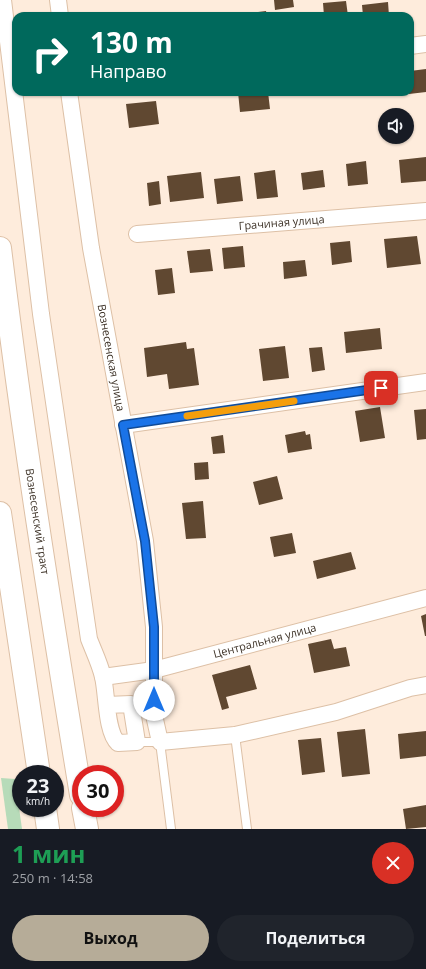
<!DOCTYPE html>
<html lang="ru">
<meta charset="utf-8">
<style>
:root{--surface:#171b24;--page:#20242c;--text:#f1f3f6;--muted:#9ea1a6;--accent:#b6ac98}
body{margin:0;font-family:"Open Sans",sans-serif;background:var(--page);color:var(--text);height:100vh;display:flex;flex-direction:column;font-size:15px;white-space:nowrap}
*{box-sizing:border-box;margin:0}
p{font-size:13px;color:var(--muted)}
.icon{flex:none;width:22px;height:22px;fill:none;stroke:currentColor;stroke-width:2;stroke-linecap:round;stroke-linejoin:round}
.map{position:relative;height:829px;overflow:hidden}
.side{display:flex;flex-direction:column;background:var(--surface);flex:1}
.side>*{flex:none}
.guide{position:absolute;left:12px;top:12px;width:402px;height:84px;border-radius:12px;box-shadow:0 1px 3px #0004;background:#00695c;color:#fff;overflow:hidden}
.tools{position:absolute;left:378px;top:108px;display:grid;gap:8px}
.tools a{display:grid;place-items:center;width:36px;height:36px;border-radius:50%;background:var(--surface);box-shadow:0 1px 3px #0004;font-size:20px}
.speed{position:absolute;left:12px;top:765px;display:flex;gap:8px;font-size:20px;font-weight:700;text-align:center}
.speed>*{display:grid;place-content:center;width:52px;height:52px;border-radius:50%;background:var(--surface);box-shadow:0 1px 3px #0004;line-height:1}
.speed small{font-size:10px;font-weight:400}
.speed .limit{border:6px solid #d22;background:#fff;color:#111}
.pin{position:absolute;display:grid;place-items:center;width:34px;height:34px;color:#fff;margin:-17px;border-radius:8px;box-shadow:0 2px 6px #0006}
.me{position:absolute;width:44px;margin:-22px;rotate:0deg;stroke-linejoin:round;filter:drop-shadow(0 0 3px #0008)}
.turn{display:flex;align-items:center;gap:14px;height:84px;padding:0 12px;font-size:18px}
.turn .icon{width:52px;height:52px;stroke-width:2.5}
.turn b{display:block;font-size:28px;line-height:34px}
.round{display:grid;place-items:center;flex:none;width:42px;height:42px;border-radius:21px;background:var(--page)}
.overview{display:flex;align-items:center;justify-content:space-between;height:68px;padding:0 12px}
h1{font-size:24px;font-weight:700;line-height:30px;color:#1e9e55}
.primary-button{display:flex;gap:8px;margin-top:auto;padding:8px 12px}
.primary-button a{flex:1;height:46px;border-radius:24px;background:var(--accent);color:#111;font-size:16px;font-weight:700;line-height:46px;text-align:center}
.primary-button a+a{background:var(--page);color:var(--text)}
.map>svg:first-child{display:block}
.green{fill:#b7dbb9}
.building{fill:#604831}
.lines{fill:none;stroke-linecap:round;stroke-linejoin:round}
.service-casing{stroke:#ddc0a6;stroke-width:10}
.minor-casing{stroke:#ddc0a6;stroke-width:18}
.primary-casing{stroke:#ddc0a6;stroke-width:24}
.service{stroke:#fff;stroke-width:8}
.minor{stroke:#fff;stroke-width:16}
.primary{stroke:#fff;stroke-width:22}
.route-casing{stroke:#114b97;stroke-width:10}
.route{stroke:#1a73e8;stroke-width:7}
.slow{stroke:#f59e0b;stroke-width:7}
.labels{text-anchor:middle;stroke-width:4;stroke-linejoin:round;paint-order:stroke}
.street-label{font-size:11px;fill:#3d3227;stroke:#feecdc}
</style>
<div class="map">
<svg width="426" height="829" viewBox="0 0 426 829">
<rect width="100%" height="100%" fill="#feecdc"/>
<path class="green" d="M 1,778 L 15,779 L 22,829 L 8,829 Z"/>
<path class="building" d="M 274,0 L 293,0 L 294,7 L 275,10 Z
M 346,1 L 348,16 L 324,16 L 323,3 Z
M 388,2 L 389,16 L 363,16 L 362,5 Z
M 266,11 L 267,16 L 241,16 L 241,14 Z
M 426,69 L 426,92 L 409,94 L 410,71 Z
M 238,92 L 268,92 L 270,109 L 240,112 Z
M 156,101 L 159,124 L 129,128 L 126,104 Z
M 426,157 L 426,181 L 401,183 L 399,160 Z
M 366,161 L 368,184 L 348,186 L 346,164 Z
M 275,170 L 278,197 L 257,199 L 254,173 Z
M 323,170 L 325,187 L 303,190 L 301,173 Z
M 201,172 L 204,198 L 170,202 L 167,176 Z
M 240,176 L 243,201 L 217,204 L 214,179 Z
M 159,181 L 161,204 L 149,206 L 147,183 Z
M 417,236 L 421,264 L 387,268 L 384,239 Z
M 350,241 L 352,262 L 332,265 L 330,243 Z
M 243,246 L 245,267 L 224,269 L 222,248 Z
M 210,249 L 213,271 L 190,273 L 187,251 Z
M 305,260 L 307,276 L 284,279 L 283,262 Z
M 172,268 L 175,293 L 158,295 L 155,270 Z
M 380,328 L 382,349 L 346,353 L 344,332 Z
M 186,342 L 187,349 L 194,348 L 199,385 L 169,389 L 167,374 L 147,377 L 144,348 Z
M 285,346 L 289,378 L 263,381 L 259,349 Z
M 322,347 L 325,370 L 312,372 L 309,348 Z
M 380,407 L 385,438 L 360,442 L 355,411 Z
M 426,409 L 426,439 L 417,440 L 414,410 Z
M 305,431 L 306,435 L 310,434 L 312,449 L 288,453 L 285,435 Z
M 223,435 L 225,453 L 213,454 L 211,437 Z
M 208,462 L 209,479 L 195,480 L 194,463 Z
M 277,476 L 283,499 L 259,505 L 253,482 Z
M 203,501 L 206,538 L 186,539 L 182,503 Z
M 292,533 L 296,553 L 274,557 L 270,537 Z
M 351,552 L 356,569 L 317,579 L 313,561 Z
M 426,614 L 426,636 L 425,636 L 421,616 Z
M 331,639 L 334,649 L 346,647 L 350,666 L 314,673 L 308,644 Z
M 250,665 L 257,689 L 226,697 L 229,708 L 222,710 L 212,675 Z
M 365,729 L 370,774 L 342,777 L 337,732 Z
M 426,731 L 426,756 L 400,759 L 398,734 Z
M 321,738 L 325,772 L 302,775 L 298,740 Z
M 426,805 L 426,827 L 406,829 L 403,809 Z"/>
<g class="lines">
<defs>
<path id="service" d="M 235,735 L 247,829
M 137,742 L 160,742 L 171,829"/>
<g id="minor">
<path d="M 3,0 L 41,314 L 89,639 C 94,652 100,664 103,677 C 107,694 106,732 118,743 L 137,742 L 131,704 L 107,705"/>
<path d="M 58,0 L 60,16"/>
<path d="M 410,46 L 426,44"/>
<path id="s1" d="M 69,92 L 91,248 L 145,541 L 154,627 L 154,715 L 160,742 L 235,735 L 336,712 L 410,688 L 426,685"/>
<path id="s2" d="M 137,234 L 426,211"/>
<path d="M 123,425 L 426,382"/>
<path id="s3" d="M 103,677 L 154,670 L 426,598"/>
</g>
<g id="primary">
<path id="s4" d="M 0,248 C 22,431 51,613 81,795"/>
<path d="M 0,513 L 39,774"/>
<path d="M 45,808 L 48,829"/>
<path d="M 83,808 L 87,829"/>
</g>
</defs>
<use href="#service" class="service-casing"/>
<use href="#minor" class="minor-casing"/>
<use href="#primary" class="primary-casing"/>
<use href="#service" class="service"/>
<use href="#minor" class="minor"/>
<use href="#primary" class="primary"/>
</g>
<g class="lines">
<defs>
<path id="route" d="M 154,700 L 154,627 L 145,541 L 123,425 L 381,388"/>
</defs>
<use href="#route" class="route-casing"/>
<use href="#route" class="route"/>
<path class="slow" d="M 187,416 L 294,401"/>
</g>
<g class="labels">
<g class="street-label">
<text dy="4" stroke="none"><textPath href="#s2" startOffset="145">Грачиная улица</textPath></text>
<text dy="4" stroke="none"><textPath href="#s1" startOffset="269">Вознесенская улица</textPath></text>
<text dy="4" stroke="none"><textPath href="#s4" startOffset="276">Вознесенский тракт</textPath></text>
<text dy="4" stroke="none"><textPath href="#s3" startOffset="166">Центральная улица</textPath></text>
</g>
</g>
</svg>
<div class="tools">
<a><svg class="icon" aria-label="sound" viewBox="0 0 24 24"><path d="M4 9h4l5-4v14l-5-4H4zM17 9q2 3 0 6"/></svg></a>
</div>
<div class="speed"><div>23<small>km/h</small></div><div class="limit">30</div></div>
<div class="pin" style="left:381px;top:388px;background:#d93025"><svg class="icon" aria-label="arrive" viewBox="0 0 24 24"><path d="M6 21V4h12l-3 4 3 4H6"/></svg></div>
<svg class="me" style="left:154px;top:700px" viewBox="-20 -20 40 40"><circle r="19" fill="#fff"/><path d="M0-13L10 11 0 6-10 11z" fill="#1a73e8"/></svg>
<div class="guide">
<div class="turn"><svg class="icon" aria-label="right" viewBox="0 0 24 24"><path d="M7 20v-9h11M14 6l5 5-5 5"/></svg><div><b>130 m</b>Направо</div></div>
</div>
</div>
<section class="side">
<div class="overview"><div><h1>1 мин</h1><p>250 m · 14:58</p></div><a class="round" style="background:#d93025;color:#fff"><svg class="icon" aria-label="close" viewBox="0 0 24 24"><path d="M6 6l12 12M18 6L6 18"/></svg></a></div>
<div class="primary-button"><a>Выход</a><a>Поделиться</a></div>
</section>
